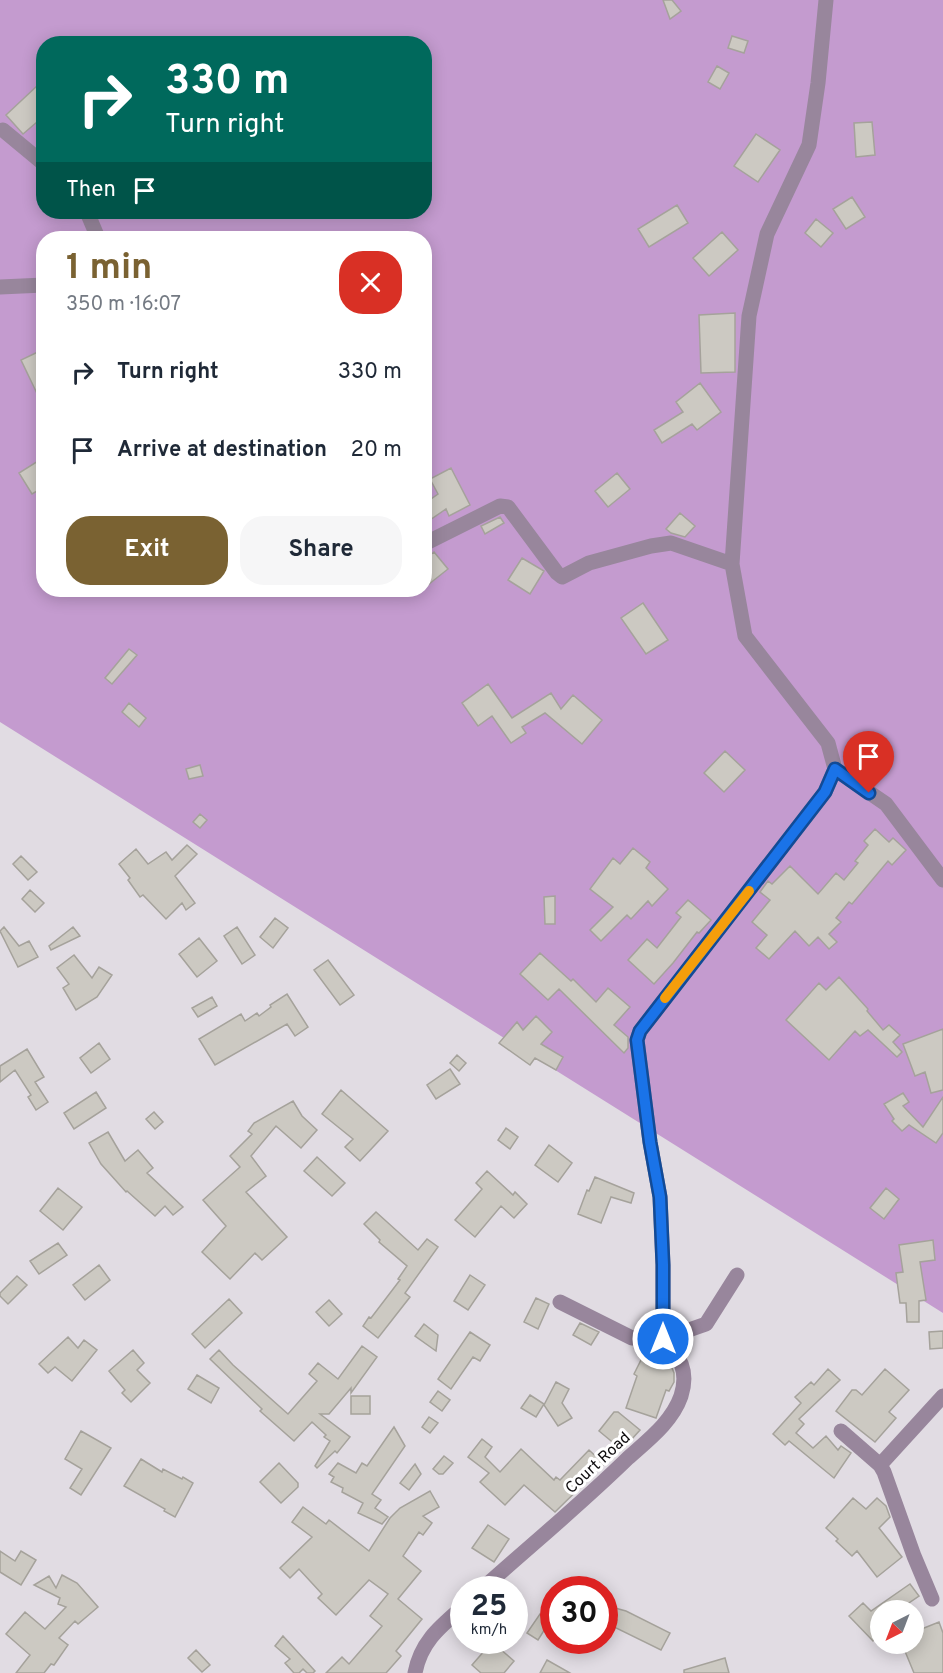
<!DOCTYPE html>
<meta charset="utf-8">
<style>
:root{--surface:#fff;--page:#f6f6f7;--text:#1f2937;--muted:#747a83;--accent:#7a6232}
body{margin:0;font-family:Overpass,sans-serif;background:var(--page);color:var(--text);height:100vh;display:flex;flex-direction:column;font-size:22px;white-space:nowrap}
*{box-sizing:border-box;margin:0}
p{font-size:20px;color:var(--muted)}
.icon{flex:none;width:33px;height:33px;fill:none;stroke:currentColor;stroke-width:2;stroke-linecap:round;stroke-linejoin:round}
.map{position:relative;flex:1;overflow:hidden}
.details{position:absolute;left:36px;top:231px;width:396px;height:366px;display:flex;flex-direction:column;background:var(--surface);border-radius:24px;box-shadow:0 3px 15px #0003}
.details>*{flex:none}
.guide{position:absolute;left:36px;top:36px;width:396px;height:183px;border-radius:24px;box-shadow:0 3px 15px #0003;background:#00695c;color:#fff;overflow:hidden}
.needle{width:39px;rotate:222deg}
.fabs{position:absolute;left:870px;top:1600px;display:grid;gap:12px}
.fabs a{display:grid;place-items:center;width:54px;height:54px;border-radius:50%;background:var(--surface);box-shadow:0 3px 15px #0003;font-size:30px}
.speed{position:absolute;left:450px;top:1576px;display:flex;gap:12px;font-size:30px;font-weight:700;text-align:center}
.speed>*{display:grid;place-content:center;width:78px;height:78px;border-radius:50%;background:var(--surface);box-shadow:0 3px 15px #0003;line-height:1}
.speed small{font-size:15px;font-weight:400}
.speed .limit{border:9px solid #d22;background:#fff;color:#111}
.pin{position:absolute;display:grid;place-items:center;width:51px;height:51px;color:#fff;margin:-62px -26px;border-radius:50% 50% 50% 0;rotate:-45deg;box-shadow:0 0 6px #0007}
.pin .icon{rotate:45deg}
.me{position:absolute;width:66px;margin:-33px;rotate:0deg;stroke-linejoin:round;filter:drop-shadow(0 0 4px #0008)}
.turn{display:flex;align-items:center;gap:21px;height:126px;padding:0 30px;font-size:27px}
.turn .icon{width:78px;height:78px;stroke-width:2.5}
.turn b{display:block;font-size:42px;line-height:51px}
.then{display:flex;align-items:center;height:57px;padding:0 30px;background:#0003;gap:12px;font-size:22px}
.round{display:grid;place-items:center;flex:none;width:63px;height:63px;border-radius:24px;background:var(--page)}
.head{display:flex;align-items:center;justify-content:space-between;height:102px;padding:0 30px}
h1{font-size:36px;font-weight:700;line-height:45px;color:var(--accent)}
.button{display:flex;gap:12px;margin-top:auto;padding:12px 30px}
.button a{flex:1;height:69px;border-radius:24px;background:var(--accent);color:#fff;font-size:24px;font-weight:700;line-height:69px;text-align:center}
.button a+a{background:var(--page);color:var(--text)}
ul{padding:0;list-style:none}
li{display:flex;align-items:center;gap:18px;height:78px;padding:0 30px}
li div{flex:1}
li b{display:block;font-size:22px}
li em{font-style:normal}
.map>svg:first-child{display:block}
.forest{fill:#c49bcf;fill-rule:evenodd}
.building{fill:#ccc9c2;stroke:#a5a29b;stroke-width:1.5}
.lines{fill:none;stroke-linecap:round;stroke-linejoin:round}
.minor{stroke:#98869c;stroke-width:15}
.route-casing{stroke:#114b97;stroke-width:15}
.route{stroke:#1a73e8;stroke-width:10}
.slow{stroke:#f59e0b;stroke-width:10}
.labels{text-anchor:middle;stroke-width:6;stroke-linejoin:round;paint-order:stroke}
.street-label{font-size:16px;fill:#0e0c0e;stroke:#fff}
</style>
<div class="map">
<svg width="943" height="1673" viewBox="0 0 943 1673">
<rect width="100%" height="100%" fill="#e1dce3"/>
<path class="forest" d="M 0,0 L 943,0 L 943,1313 L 0,722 ZM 44,44 L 424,44 L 424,212 L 44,212 ZM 44,238 L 424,238 L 424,590 L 44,590 Z"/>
<path class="building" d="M 663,0 L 672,0 L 681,11 L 670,19 Z
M 732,36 L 748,41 L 744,53 L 728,48 Z
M 717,66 L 729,73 L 720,89 L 708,82 Z
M 38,85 L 44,91 L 44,116 L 23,134 L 6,115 Z
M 872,122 L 875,155 L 856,157 L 854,123 Z
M 756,134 L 780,150 L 758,182 L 734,166 Z
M 852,197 L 865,217 L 846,229 L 833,209 Z
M 677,205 L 688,223 L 649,247 L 638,229 Z
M 816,219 L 833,233 L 821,247 L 805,233 Z
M 722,232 L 738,250 L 709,276 L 693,258 Z
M 735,313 L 735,372 L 701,373 L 699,315 Z
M 44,349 L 44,408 L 21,360 Z
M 700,383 L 721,412 L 697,430 L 692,424 L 662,443 L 654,430 L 683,412 L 676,402 Z
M 38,461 L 44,471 L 44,487 L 32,494 L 19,473 Z
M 451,468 L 470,505 L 449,516 L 446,509 L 424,524 L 424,504 L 438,494 L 430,479 Z
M 617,473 L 630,489 L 608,507 L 595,491 Z
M 680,513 L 695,526 L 685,537 L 671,533 L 666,529 Z
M 500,517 L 504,523 L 485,534 L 481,526 Z
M 434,552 L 448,569 L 424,588 L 424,560 Z
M 522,558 L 544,571 L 530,594 L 508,580 Z
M 643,603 L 668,640 L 646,654 L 621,618 Z
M 129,649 L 137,655 L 112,684 L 105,678 Z
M 488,684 L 512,718 L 551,693 L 561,709 L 573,695 L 602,720 L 582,744 L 545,713 L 522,727 L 526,733 L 511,743 L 492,716 L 478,726 L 462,703 Z
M 129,703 L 146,718 L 139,727 L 122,712 Z
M 725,751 L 745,770 L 724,792 L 704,773 Z
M 200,765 L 203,776 L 189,779 L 186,769 Z
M 200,814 L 207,820 L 200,828 L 193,822 Z
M 875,829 L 889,842 L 893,838 L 906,850 L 892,865 L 888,861 L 852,904 L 849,902 L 836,918 L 841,922 L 829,934 L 837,942 L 829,949 L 818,937 L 809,946 L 795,931 L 769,959 L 756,948 L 767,935 L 752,922 L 770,900 L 760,892 L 768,881 L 772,884 L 790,866 L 818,894 L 836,873 L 844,880 L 858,863 L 855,861 L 868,845 L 864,841 Z
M 187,845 L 197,854 L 175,876 L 195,903 L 186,910 L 182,903 L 166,919 L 143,895 L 140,897 L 128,880 L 130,878 L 119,864 L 136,849 L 148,864 L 166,852 L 172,860 Z
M 633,848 L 650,862 L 646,868 L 668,889 L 652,906 L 648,901 L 631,919 L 627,915 L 601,941 L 590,930 L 613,907 L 590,889 L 613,858 L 620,864 Z
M 21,856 L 37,872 L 28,880 L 13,864 Z
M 30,890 L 44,903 L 35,912 L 22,899 Z
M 555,896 L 555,924 L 545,924 L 544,897 Z
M 688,900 L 711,920 L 699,933 L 697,932 L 673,963 L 654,984 L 628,960 L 647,939 L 657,948 L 681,917 L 676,913 Z
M 275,918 L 288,928 L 273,948 L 260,937 Z
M 4,927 L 19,946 L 29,941 L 38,957 L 18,967 L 0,931 Z
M 73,927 L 80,936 L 51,950 L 49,946 Z
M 237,927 L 255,955 L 242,964 L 224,936 Z
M 199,938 L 217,961 L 197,977 L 179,954 Z
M 540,953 L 571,981 L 573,979 L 596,1002 L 608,988 L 630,1007 L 614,1025 L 628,1037 L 628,1048 L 624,1053 L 559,989 L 548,1000 L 520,974 Z
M 74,955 L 92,978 L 99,967 L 112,975 L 97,997 L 76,1010 L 63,988 L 69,984 L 57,968 Z
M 328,960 L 354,995 L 340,1005 L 314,970 Z
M 839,977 L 868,1009 L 867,1011 L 883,1030 L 889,1025 L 900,1035 L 893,1042 L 902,1052 L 897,1057 L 868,1030 L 860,1036 L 855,1031 L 829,1060 L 786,1020 L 819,983 L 826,990 Z
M 287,994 L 308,1027 L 295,1036 L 287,1024 L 215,1065 L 199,1039 L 241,1014 L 245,1021 L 257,1013 L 259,1016 L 271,1007 L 270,1005 Z
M 212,997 L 217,1006 L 198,1017 L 192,1008 Z
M 536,1016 L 552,1032 L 541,1044 L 563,1057 L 556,1070 L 535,1058 L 530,1065 L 499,1043 L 517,1022 L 523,1030 Z
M 943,1029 L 943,1090 L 931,1093 L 925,1072 L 915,1076 L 903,1044 Z
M 99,1043 L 110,1059 L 91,1073 L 80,1058 Z
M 27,1049 L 44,1077 L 35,1082 L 48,1102 L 36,1110 L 28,1097 L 31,1095 L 15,1070 L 0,1082 L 0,1066 Z
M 457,1055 L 466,1063 L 459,1071 L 450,1063 Z
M 450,1069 L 460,1084 L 436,1099 L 427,1085 Z
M 341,1090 L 388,1131 L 360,1161 L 345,1147 L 353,1139 L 322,1114 Z
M 96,1092 L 106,1108 L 74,1129 L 64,1113 Z
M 903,1093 L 909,1102 L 903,1106 L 923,1127 L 943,1097 L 943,1133 L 936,1143 L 909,1125 L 902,1131 L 892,1121 L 894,1119 L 884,1104 Z
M 293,1101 L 302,1116 L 317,1130 L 301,1148 L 276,1126 L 251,1156 L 266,1176 L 246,1192 L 287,1237 L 262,1260 L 255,1253 L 230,1279 L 202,1252 L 226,1226 L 203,1200 L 240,1167 L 230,1156 L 252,1134 L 248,1131 L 254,1123 Z
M 154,1112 L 163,1122 L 155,1129 L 146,1119 Z
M 506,1128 L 518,1137 L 510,1149 L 498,1140 Z
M 108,1132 L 125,1161 L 138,1150 L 153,1168 L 147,1173 L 183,1207 L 173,1215 L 165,1206 L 155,1216 L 127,1191 L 126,1192 L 101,1164 L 89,1143 Z
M 549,1145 L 572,1163 L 558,1182 L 535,1165 Z
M 317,1157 L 345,1183 L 332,1196 L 304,1171 Z
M 487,1171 L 513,1195 L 515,1192 L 527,1204 L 514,1218 L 501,1206 L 475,1237 L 455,1220 L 482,1189 L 476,1183 Z
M 595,1177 L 634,1193 L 631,1203 L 611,1197 L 601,1223 L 578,1214 L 587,1190 L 589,1191 Z
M 58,1188 L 82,1207 L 63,1230 L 40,1211 Z
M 886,1188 L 899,1199 L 884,1219 L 870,1208 Z
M 376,1212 L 418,1250 L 427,1239 L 438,1247 L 405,1293 L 410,1297 L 378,1338 L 363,1326 L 369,1317 L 371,1318 L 400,1280 L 398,1279 L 407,1266 L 379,1242 L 380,1240 L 364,1224 Z
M 933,1240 L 935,1260 L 920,1262 L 926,1300 L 919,1301 L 919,1322 L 907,1322 L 906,1303 L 900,1303 L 896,1273 L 903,1272 L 899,1245 Z
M 58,1243 L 67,1255 L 39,1274 L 30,1261 Z
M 99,1265 L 110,1280 L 85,1300 L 73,1285 Z
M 470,1275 L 485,1285 L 468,1310 L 454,1301 Z
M 17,1276 L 27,1285 L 8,1304 L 0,1296 L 0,1293 Z
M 536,1298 L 549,1304 L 538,1329 L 524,1322 Z
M 229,1299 L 242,1313 L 205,1348 L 192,1334 Z
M 329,1300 L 342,1314 L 329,1326 L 316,1312 Z
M 580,1323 L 599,1332 L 591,1345 L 573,1335 Z
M 424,1324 L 438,1335 L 436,1351 L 415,1336 Z
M 943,1331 L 943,1348 L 930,1349 L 929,1332 Z
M 470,1332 L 490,1345 L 480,1361 L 473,1357 L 451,1389 L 438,1379 Z
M 68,1337 L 78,1348 L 84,1340 L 97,1350 L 72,1381 L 55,1367 L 48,1373 L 39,1364 Z
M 362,1346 L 377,1357 L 351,1393 L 351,1388 L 329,1414 L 320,1414 L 350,1437 L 337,1453 L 335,1451 L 317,1468 L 315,1466 L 330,1441 L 324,1437 L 326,1435 L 312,1422 L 294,1441 L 260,1411 L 262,1409 L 210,1359 L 219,1350 L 233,1365 L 288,1414 L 317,1381 L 309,1374 L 318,1363 L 338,1379 Z
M 133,1350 L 144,1363 L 137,1370 L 150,1383 L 131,1402 L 122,1393 L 125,1390 L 109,1371 Z
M 644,1354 L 672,1368 L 674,1373 L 674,1382 L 669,1391 L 666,1390 L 656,1418 L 626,1408 L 637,1376 L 634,1374 Z
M 828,1369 L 840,1380 L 799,1419 L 804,1424 L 796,1433 L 813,1448 L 826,1436 L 838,1450 L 841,1446 L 851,1453 L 834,1478 L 789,1441 L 785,1445 L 773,1434 L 801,1403 L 795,1397 L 811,1382 L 814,1385 Z
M 885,1369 L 909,1390 L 889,1412 L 896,1418 L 875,1442 L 836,1411 L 852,1390 L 856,1390 L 862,1395 Z
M 197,1375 L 219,1388 L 211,1403 L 188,1389 Z
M 556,1382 L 569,1389 L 562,1403 L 572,1418 L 558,1426 L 544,1405 Z
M 438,1391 L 450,1400 L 442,1411 L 430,1402 Z
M 530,1395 L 544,1404 L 536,1417 L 521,1408 Z
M 351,1396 L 370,1396 L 370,1414 L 351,1414 Z
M 614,1412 L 618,1412 L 640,1430 L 622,1450 L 599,1431 Z
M 429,1417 L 438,1423 L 430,1433 L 422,1427 Z
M 394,1427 L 405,1446 L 372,1494 L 381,1500 L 375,1508 L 388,1517 L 382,1524 L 358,1513 L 363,1503 L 342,1492 L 343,1488 L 331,1482 L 334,1477 L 329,1474 L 338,1463 L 356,1473 L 362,1463 L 367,1466 Z
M 81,1431 L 111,1448 L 81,1495 L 70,1488 L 82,1469 L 65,1459 Z
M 482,1439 L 492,1447 L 485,1457 L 500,1472 L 521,1449 L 554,1480 L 556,1477 L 560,1480 L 589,1450 L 604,1464 L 555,1512 L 524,1485 L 505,1505 L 480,1482 L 489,1473 L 468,1457 Z
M 444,1456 L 453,1463 L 443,1474 L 439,1474 L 433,1469 Z
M 141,1459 L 162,1472 L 163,1469 L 182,1479 L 183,1477 L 193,1483 L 175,1517 L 164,1511 L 165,1509 L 124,1486 Z
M 279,1463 L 298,1483 L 298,1487 L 281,1503 L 260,1482 Z
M 415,1464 L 421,1474 L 409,1490 L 400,1483 Z
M 430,1491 L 439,1507 L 423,1516 L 432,1523 L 423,1535 L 419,1532 L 403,1556 L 421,1571 L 398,1599 L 422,1619 L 396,1651 L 401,1656 L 386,1673 L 326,1673 L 342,1657 L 349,1664 L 382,1626 L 370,1616 L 388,1594 L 369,1580 L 336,1615 L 318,1598 L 322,1594 L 299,1569 L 290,1578 L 280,1568 L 312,1537 L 292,1522 L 303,1507 L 326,1524 L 329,1520 L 369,1551 L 390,1518 L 400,1508 Z
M 853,1498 L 866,1509 L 877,1498 L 886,1506 L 890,1517 L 879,1528 L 902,1557 L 877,1577 L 857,1551 L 852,1556 L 836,1541 L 838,1539 L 826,1528 Z
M 488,1525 L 509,1539 L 494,1562 L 472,1548 Z
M 0,1551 L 15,1561 L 21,1551 L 36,1560 L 21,1585 L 0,1572 Z
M 62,1575 L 77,1583 L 98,1607 L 78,1624 L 75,1621 L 59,1638 L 68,1645 L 54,1665 L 51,1664 L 44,1673 L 16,1673 L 30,1655 L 6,1634 L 25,1612 L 45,1629 L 66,1607 L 58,1604 L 60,1598 L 34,1585 L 49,1576 L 56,1588 Z
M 910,1584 L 919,1596 L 897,1611 L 880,1611 L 880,1634 L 873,1641 L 849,1616 L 863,1603 L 871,1611 Z
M 604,1605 L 626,1611 L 670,1633 L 661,1650 L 614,1627 L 617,1620 L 604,1617 Z
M 540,1614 L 550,1621 L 538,1640 L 527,1633 Z
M 939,1622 L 943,1633 L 943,1673 L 914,1673 L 902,1644 L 914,1644 L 914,1632 Z
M 283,1636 L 315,1671 L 313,1673 L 307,1673 L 303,1669 L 299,1673 L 294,1673 L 285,1663 L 290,1659 L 275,1646 Z
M 492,1642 L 514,1661 L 504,1673 L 481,1673 L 472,1665 Z
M 196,1650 L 210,1665 L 202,1672 L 188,1658 Z
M 725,1658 L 729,1673 L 684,1673 L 684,1670 Z
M 547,1660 L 570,1673 L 540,1673 Z"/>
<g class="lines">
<path class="minor" d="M 826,0 L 818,83 L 809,145 L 767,234 L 749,316 L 732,564 L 745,636 L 828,743 L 835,769 L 886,804 L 943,880
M 3,130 L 44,164
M 87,212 L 98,238
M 0,287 L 44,285
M 424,544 L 500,506 L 508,507 L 557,573 L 562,577 L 589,563 L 651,546 L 671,543 L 732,564
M 560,1302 L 632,1338 L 663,1339 L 706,1324 L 737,1275
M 663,1339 L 663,1265 L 660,1197 L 650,1142 L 637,1040 L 640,1031 L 825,792 L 835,769
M 841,1431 L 880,1465 L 884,1472 L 914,1556 L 932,1599
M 880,1465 L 943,1396
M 481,1590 C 530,1546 581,1504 628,1458 C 648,1440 672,1422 681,1396 C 689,1371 680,1356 663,1339
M 415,1673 C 421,1641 441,1626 464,1606"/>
</g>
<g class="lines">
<defs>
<path id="route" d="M 663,1339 L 663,1265 L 660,1197 L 650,1142 L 637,1040 L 640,1031 L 825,792 L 835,769 L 869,793"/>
</defs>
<use href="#route" class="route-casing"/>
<use href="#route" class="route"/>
<path class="slow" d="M 665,998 L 749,891"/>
</g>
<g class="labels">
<g class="street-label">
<text transform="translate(597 1462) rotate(-43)" y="6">Court Road</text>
</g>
</g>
</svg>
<div class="fabs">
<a><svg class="needle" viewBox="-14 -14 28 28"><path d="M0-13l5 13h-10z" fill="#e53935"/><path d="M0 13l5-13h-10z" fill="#747a83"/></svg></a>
</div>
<div class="speed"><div>25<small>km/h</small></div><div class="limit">30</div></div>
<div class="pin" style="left:869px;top:793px;background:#d93025"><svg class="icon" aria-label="arrive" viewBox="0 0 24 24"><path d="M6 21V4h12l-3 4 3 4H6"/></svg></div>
<svg class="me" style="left:663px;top:1339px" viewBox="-20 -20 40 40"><circle r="17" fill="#1a73e8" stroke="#fff" stroke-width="3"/><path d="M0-11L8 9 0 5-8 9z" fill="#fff"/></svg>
<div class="guide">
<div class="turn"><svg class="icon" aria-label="right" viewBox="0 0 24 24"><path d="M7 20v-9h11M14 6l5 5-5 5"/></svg><div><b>330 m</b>Turn right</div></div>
<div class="then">Then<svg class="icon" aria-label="arrive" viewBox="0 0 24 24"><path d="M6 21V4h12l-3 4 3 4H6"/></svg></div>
</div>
<section class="details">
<div class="head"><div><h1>1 min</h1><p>350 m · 16:07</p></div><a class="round" style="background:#d93025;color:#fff"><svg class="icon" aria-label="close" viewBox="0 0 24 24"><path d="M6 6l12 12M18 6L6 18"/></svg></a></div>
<ul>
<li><svg class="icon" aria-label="right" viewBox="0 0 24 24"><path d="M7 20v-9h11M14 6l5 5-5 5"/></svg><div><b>Turn right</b></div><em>330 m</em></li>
<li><svg class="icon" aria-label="arrive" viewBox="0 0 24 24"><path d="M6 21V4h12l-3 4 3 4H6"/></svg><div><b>Arrive at destination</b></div><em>20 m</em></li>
</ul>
<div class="button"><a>Exit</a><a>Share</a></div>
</section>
</div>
